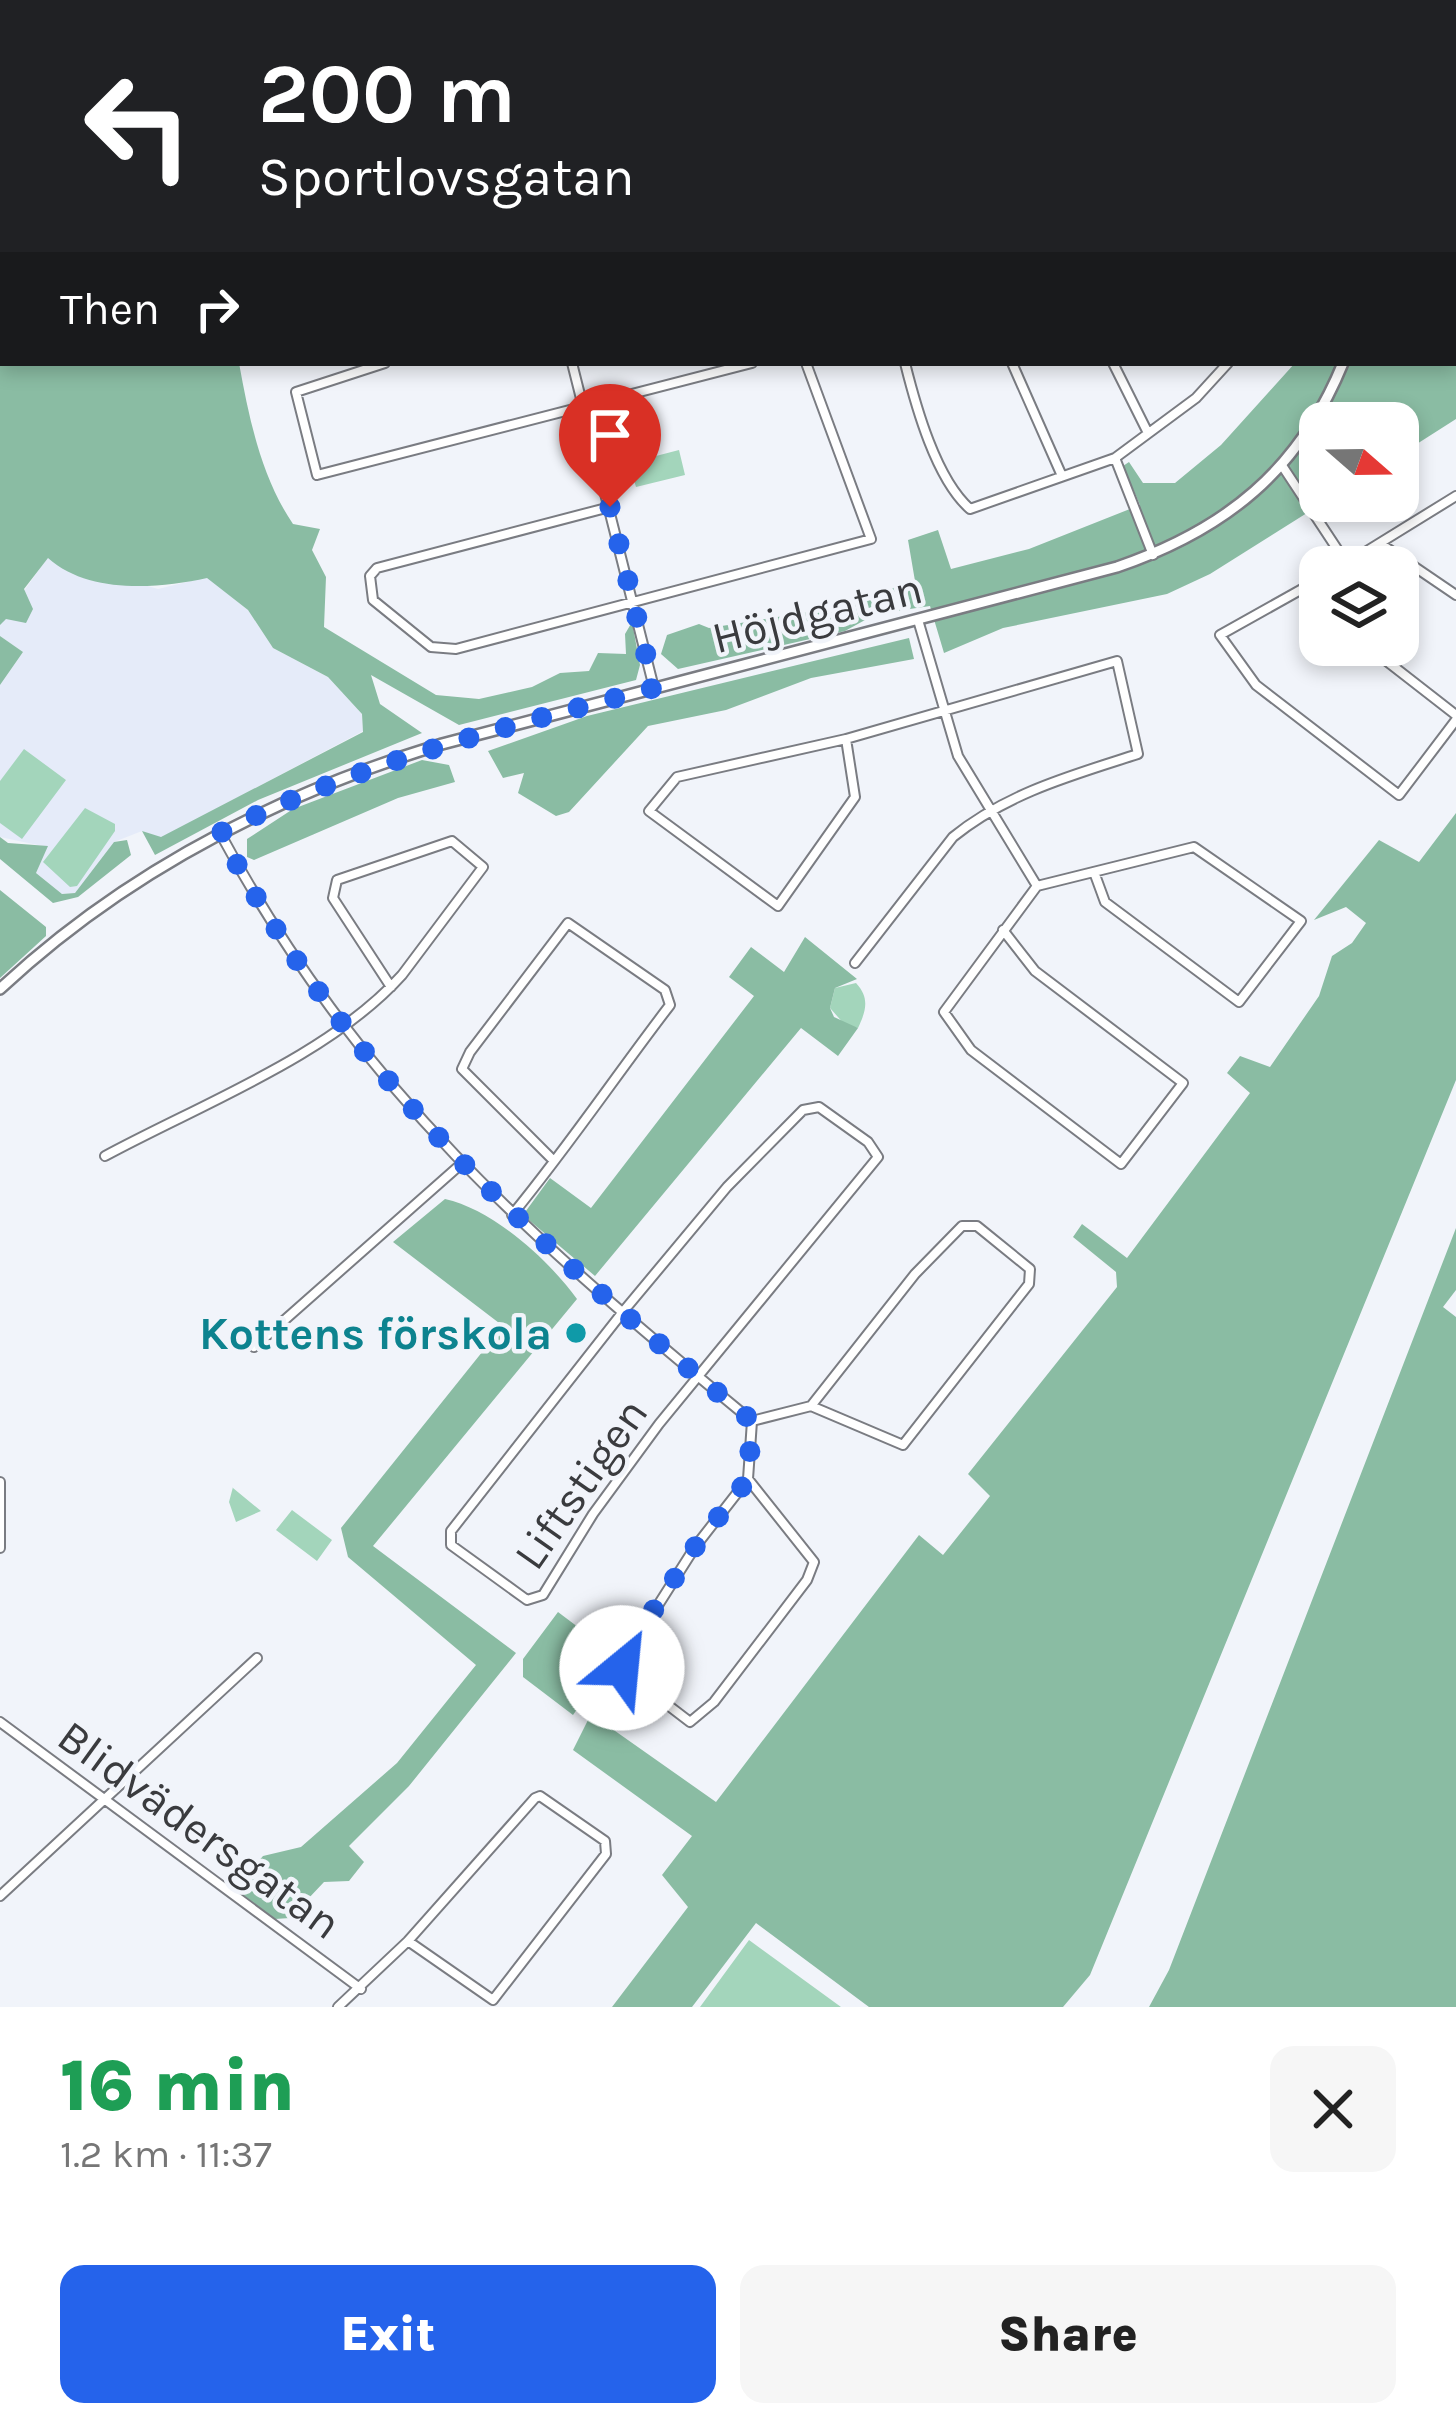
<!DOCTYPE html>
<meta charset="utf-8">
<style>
:root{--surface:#fff;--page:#f6f6f6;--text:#222;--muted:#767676;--accent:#2563eb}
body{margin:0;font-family:Karla,sans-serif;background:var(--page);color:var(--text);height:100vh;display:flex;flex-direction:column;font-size:45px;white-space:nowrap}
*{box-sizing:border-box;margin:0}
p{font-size:39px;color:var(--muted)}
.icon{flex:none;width:66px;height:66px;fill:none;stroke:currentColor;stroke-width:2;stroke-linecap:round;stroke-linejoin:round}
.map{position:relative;height:2007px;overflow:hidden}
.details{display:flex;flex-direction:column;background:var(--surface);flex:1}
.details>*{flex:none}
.guide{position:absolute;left:0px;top:0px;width:1458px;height:366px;box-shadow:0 6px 18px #0003;background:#202124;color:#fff;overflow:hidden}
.needle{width:78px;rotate:110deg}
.tools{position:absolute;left:1299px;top:402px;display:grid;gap:24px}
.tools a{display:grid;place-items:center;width:120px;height:120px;border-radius:24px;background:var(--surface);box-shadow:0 6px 18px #0003;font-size:60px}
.pin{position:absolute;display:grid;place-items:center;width:102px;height:102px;color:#fff;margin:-123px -51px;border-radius:50% 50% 50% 0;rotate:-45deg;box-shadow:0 0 12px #0007}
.pin .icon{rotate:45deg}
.me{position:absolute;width:132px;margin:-66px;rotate:28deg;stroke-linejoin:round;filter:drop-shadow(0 0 9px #0008)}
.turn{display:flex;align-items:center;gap:42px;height:252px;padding:0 60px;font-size:54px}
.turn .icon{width:156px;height:156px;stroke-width:2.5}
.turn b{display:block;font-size:84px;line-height:102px}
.then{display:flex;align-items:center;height:114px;padding:0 60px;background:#0003;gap:24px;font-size:45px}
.round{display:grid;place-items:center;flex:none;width:126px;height:126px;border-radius:24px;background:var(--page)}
.headline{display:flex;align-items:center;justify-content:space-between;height:204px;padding:0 60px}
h1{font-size:72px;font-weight:800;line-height:90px;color:#1e9e55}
.action{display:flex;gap:24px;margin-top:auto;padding:24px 60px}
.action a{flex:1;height:138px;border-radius:24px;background:var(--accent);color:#fff;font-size:48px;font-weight:800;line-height:138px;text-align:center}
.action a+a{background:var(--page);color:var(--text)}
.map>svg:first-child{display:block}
.built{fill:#e5ebf9}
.green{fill:#a3d5bb}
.forest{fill:#8abca3}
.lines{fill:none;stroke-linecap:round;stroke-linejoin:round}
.minor-casing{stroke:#7a7c82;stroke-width:12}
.tertiary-casing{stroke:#7a7c82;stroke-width:14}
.minor{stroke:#fff;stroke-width:8}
.tertiary{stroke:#fff;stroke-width:9}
.route{stroke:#2563eb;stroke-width:21;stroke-dasharray:0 37.8}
.culture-dot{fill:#0f9aa8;stroke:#f1f4fa;stroke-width:4.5}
.labels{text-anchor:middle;stroke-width:9;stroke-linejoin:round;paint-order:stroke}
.street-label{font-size:45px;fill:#3a3b3e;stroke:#f1f4fa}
.culture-label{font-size:45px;font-weight:bold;fill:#0d838f;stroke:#f1f4fa;text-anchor:end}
</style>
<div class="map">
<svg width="1456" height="2007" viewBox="0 0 1456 2007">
<rect width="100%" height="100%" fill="#f1f4fa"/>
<path class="built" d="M 48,557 L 158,589 L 207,577 L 248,610 L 273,648 L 328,677 L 362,714 L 363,731 L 161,838 L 142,831 L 114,842 L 75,893 L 62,894 L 36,873 L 47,847 L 0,837 L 0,685 L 23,652 L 0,636 L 0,625 Z"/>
<path class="green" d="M 679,450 L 685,475 L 636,487 L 629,463 Z
M 24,749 L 66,780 L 22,839 L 0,823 L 0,781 Z
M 85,808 L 115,824 L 115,831 L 77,886 L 70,887 L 43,862 Z
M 856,983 C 870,998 866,1011 858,1028 L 845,1025 L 830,1008 L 835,988 Z
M 233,1487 L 233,1488 L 261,1511 L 236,1522 L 229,1502 Z
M 292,1510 L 332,1540 L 317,1561 L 276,1530 Z
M 749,1940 L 841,2007 L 700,2007 Z"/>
<path class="forest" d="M 883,0 L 1119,0 L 874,3 Z
M 1456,15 L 1456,419 L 1398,456 L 1398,423 L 1320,423 L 1320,501 L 1326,501 L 1210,574 L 1167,594 L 1003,628 L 944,653 L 930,606 L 876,614 L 845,631 L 678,669 L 661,654 L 667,635 L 699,624 L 709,628 L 827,609 L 915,581 L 908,540 L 938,530 L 951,569 L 1029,549 L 1140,505 L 1123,466 L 1129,462 L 1143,483 L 1175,483 L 1221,445 L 1295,363 L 1455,363 Z
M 0,352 L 3,363 L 239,363 C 249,418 261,477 293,524 L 320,529 L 312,550 L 326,577 L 324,627 L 436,695 L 479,699 L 532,687 L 560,673 L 589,671 L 598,653 L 626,654 L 625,634 L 632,622 L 640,665 L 636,680 L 459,725 L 371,675 L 380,704 L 422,733 L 258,800 L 155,855 L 142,831 L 161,837 L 363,732 L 362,714 L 328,677 L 273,648 L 248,610 L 207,578 C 157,589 88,594 48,558 L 24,589 L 33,609 L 26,623 L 6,619 L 0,625 Z
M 0,636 L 23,652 L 0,685 Z
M 909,638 L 914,659 L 811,678 L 726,710 L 648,726 L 569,812 L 556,816 L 518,793 L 524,773 L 503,778 L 488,751 L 587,716 Z
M 422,760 L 449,765 L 455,782 L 398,798 L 254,860 L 247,857 L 247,839 L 293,809 Z
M 1456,813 L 1456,1080 L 1090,1975 L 1063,2007 L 869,2007 L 756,1923 L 692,2007 L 612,2007 L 688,1907 L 662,1875 L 692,1836 L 573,1750 L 591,1714 L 716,1802 L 919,1535 L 943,1555 L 990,1496 L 968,1474 L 1117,1287 L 1116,1272 L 1073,1237 L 1082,1224 L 1127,1258 L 1250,1093 L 1227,1073 L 1240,1056 L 1270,1067 L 1319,996 L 1332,956 L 1352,943 L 1366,923 L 1346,907 L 1314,920 L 1379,840 L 1419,862 Z
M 0,837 L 8,843 L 48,846 L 36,873 L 62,894 L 75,893 L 114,842 L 127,840 L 131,855 L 78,897 L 53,903 L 0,859 Z
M 0,890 L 46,927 L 46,936 L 0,978 Z
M 805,937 L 857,979 L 835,988 L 830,1008 L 834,1017 L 858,1028 L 838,1056 L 801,1028 L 595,1276 L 523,1215 L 550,1178 L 591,1208 L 754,996 L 729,977 L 751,947 L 784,972 Z
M 445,1199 C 492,1209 549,1260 577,1299 L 373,1546 L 516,1653 L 409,1786 L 349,1846 L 364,1862 L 349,1881 L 324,1882 L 290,1918 L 275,1919 L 235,1889 L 263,1856 L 301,1847 L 397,1763 L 476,1665 L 348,1557 L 341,1528 L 503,1326 L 393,1242 Z
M 1456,1228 L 1456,1290 L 1443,1307 L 1456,1317 L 1456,2007 L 1149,2007 L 1169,1970 Z
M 558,1612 L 615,1655 L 573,1715 L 523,1677 L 523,1659 Z"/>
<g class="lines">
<defs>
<path id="minor" d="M 566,0 L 567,3
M 0,191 L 3,191
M 385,363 L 296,392 L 317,475 L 752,363
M 572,363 L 654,688
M 905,363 C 916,407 936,479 970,509 L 1115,458 L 1196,398 L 1228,363
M 1012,363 L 1062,476
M 1113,363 L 1148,433
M 1115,458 L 1153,555
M 1283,467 L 1347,564
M 610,507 L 377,568 L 370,576 L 373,600 L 431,647 L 456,649 L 871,539 L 806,363
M 1381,544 L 1456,595
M 1341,567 L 1456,496
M 1320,579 L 1220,635 L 1256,685 L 1399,795 L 1456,720
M 1307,587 L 1320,601
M 918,620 L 958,756 L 1037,886
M 1366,645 L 1456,715
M 846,739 L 855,797 L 778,906 L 649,811 L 677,777 L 846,739 L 1117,661 L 1138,754 C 1073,775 1007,793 953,837 L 855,963
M 220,833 C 358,1089 532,1240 752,1421
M 1037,886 L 1194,847 L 1301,921 L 1239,1002 L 1105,902 L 1094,872
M 1003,930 L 1035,971 L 1183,1083 L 1121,1164 L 971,1050 L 944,1012 L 1037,886
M 819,1107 L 868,1142 L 878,1157 L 659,1424 L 593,1514 L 543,1595 L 527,1600 L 451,1545 L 451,1531 L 622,1313 L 727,1187 L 803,1110 Z
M 105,1156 C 201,1104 329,1056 402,975 L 483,867 L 452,841 L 337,880 L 333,898 L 391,987
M 512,1215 C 568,1147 617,1074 670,1005 L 665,990 L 568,923 L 470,1052 L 462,1069 L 554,1161
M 254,1347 L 460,1165
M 752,1421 L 811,1406 L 903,1445 L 1029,1284 L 1030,1269 L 977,1226 L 962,1226 L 915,1274 L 811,1406
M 748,1479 L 695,1547 L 622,1662 L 626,1673 L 690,1722 L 714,1702 L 807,1580 L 814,1562 L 748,1479 L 752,1421
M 0,1482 L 0,1548
M 0,1722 L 361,1989
M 0,1896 L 257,1658
M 338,2007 L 408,1941 L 535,1798 L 540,1796 L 605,1841 L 606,1854 L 493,2000 L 408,1941"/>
<path id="tertiary" d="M 1359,0 L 1359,3
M 824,3 L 835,0
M 0,246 L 3,246
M 0,989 C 126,871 278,794 442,744 L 1117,567 C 1225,530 1299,471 1343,363"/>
</defs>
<use href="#minor" class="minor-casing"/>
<use href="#tertiary" class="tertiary-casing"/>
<use href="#minor" class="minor"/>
<use href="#tertiary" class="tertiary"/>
</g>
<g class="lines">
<path class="route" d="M 610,507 L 654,688 C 505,727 358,763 220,833 C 353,1084 537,1244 752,1421 L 748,1479 L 695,1547 L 626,1652 L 622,1668"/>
</g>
<circle class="culture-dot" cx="576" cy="1333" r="12"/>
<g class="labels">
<g class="street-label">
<text transform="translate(817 612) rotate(-14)" y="16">Höjdgatan</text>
<text transform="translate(580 1483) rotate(-55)" y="16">Liftstigen</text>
<text transform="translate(200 1829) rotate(36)" y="16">Blidvädersgatan</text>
</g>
<g class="culture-label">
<text x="552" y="1349">Kottens förskola</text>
</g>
</g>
</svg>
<div class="tools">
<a><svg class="needle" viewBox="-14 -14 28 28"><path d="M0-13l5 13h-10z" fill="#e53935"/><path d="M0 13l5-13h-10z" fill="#767676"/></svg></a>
<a><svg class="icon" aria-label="layers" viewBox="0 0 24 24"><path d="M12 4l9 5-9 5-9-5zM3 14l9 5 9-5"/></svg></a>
</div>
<div class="pin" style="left:610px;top:507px;background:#d93025"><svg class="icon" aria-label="arrive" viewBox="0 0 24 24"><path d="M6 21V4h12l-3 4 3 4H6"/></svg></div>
<svg class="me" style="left:622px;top:1668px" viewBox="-20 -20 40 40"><circle r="19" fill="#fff"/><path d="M0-13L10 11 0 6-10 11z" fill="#2563eb"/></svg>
<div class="guide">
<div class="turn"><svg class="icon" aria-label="left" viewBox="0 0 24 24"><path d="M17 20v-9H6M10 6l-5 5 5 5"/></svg><div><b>200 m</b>Sportlovsgatan</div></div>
<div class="then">Then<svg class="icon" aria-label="right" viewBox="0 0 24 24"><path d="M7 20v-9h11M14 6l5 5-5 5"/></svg></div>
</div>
</div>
<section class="details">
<div class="headline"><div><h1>16 min</h1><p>1.2 km · 11:37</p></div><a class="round"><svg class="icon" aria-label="close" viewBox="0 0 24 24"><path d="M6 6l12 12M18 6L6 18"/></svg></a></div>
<div class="action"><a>Exit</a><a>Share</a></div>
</section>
